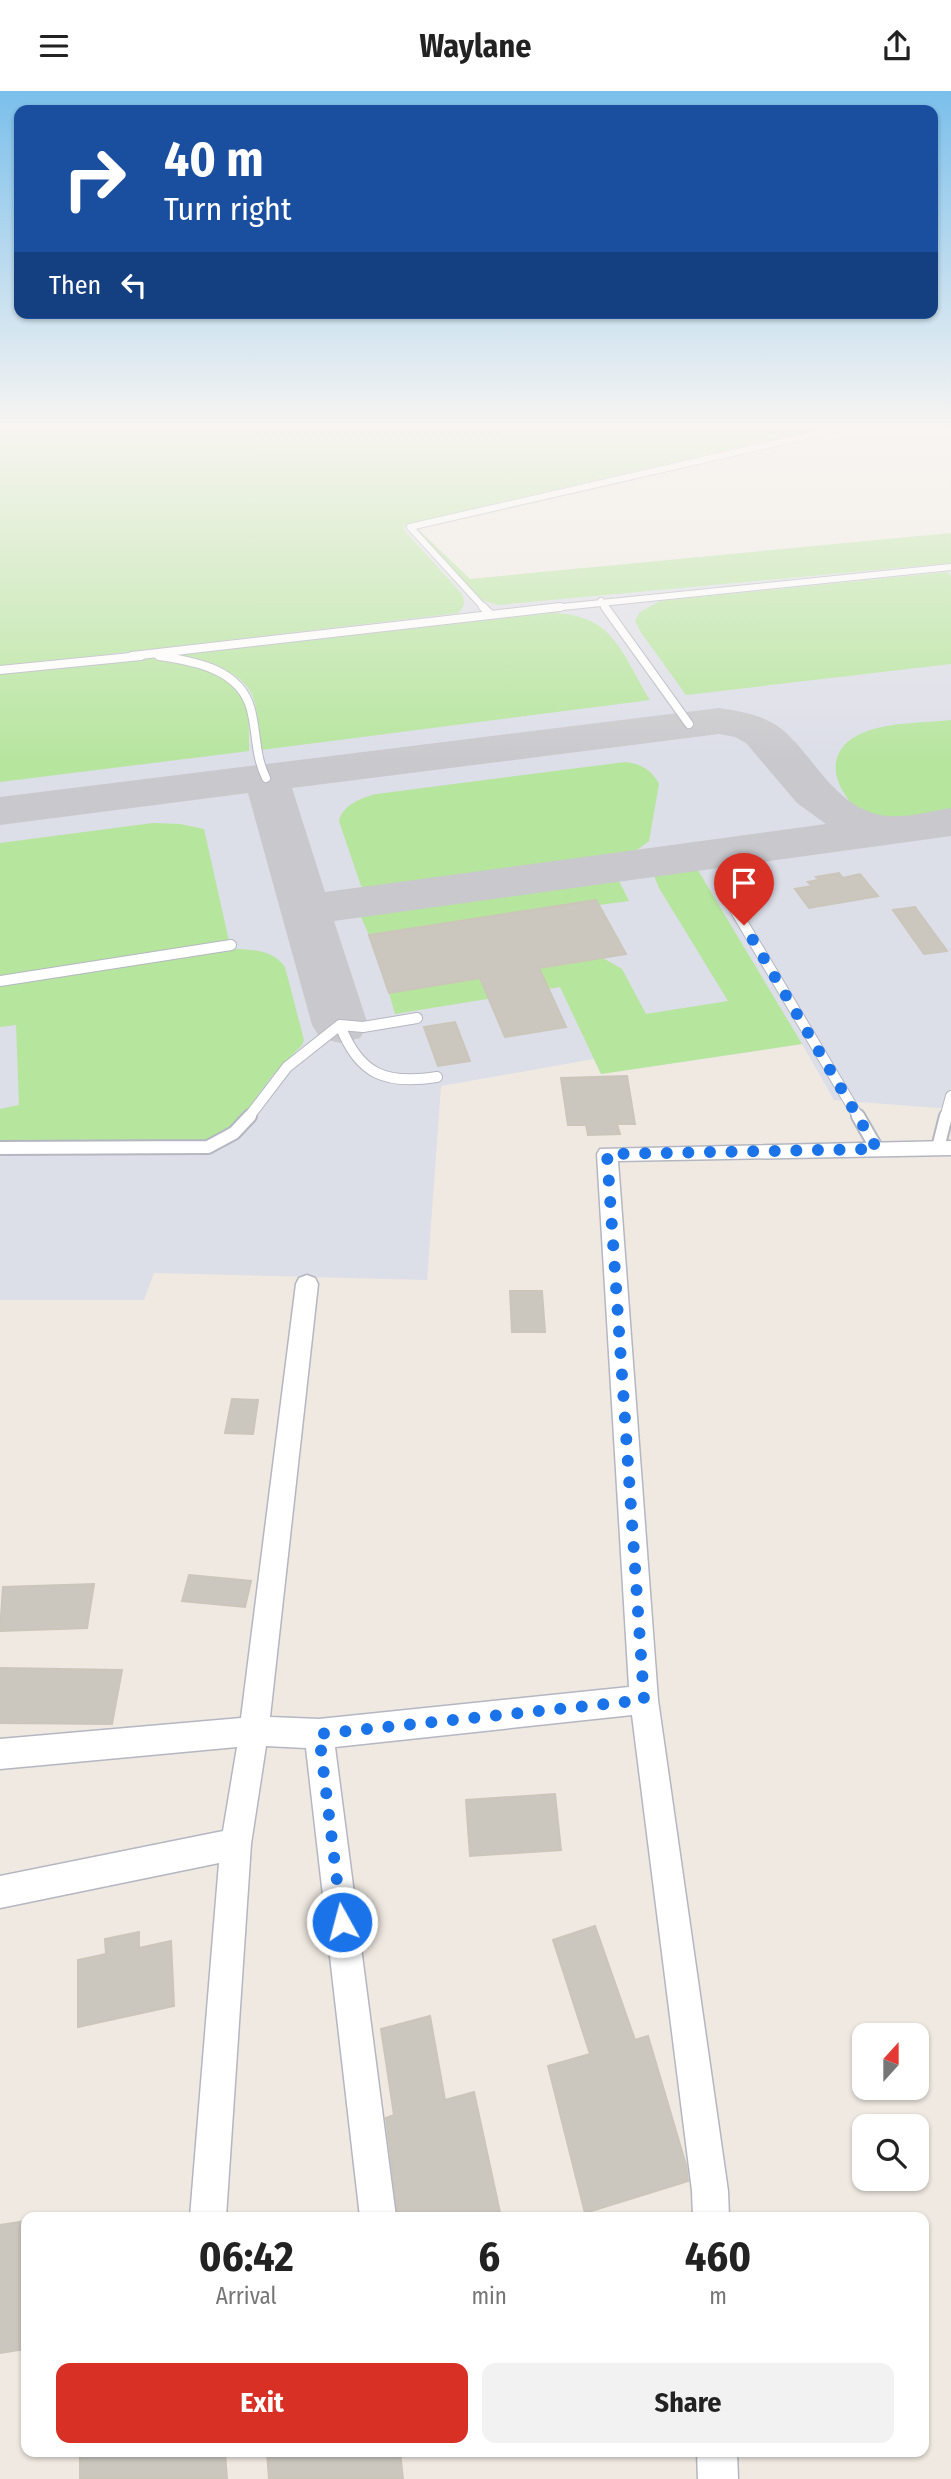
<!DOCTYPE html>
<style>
:root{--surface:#fff;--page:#f2f2f2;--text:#222;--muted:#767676;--accent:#d93025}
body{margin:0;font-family:"Fira Sans Condensed",sans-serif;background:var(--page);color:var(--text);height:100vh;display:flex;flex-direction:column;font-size:26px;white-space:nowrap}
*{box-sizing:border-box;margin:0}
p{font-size:23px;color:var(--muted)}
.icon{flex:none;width:38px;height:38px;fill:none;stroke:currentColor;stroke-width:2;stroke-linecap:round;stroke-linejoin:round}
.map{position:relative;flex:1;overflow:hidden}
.sheet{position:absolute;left:21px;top:2121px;width:908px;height:245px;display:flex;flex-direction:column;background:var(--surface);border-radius:14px;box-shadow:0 2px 5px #0004}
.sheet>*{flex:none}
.top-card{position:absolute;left:14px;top:14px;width:924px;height:214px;border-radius:14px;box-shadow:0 2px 5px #0004;background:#1a4fa0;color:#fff;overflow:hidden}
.needle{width:46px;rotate:21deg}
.buttons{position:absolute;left:852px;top:1932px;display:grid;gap:14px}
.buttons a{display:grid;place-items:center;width:77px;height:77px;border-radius:14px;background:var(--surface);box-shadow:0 2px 5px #0004;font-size:35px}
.pin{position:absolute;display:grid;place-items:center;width:60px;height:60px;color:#fff;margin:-72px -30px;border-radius:50% 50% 50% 0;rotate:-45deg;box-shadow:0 0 7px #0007}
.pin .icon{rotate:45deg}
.me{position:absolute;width:77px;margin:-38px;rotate:353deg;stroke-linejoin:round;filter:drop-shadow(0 0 5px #0008)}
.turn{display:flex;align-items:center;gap:24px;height:147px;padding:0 35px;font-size:32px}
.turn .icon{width:91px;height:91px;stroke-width:2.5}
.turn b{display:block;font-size:49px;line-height:60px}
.then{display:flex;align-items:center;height:66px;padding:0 35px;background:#0003;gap:14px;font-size:26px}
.eta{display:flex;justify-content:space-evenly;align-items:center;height:119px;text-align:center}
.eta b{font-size:42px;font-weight:700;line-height:49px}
.cta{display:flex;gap:14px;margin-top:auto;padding:14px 35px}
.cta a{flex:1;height:80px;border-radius:14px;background:var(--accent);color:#fff;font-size:28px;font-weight:700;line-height:80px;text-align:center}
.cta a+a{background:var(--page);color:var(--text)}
header{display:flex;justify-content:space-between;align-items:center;height:91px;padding:0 35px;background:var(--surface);font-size:32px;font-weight:700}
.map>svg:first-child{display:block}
.airport{fill:#dcdee8}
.green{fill:#b6e59e}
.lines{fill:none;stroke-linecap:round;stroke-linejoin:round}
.taxiway{fill:#c9c8cc;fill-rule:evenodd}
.building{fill:#cbc7bf;stroke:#cbc5ba;stroke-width:2}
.lane-far3-casing{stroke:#b4b7c1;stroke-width:8}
.lane-far2-casing{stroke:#b4b7c1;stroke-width:10}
.lane-far1-casing{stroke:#b4b7c1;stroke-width:12}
.lane-casing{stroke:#b4b7c1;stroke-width:16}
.street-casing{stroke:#b4b7c1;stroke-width:3}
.lane-far3{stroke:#fff;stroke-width:6}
.lane-far2{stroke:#fff;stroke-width:8}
.lane-far1{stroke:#fff;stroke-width:10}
.lane{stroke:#fff;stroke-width:12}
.street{fill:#fff;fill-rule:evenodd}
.route{stroke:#1a73e8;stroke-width:12;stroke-dasharray:0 21.6}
</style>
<header><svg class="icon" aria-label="menu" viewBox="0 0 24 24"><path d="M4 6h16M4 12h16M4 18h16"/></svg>Waylane<svg class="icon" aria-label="share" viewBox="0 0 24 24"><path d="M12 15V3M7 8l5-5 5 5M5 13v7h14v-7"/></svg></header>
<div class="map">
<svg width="951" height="2388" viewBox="0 0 951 2388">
<rect width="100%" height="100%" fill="#efe9e1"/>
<path class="airport" d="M 0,337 L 859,337 L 418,438 L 470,488 L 951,442 L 951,1018 L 834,1009 L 802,953 L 601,983 L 594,968 L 441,995 L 427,1189 L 154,1182 L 144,1209 L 0,1209 Z"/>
<path class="green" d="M 0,337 L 832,337 L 405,435 L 404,439 L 462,503 C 465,511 465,516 458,522 L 0,576 Z
M 850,337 L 859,337 L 418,438 L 470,488 L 951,442 L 951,472 L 498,514 L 482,509 L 413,438 Z
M 947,481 L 951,485 L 951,573 L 686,604 L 640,540 L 635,530 L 640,521 L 660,510 Z
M 552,522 C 614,523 622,563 650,609 L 261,659 C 258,641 259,615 250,600 C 236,575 195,571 171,565 Z
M 149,567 C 181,569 231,577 244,611 C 250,626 249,644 249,660 L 0,691 L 0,582 Z
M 951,629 L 951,726 C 924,730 891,735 865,724 C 856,720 851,713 846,705 C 828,679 833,653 865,641 C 890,631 924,632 951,629 Z
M 625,671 C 640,672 653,680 659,693 L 649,750 L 629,765 L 595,772 L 372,801 L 361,795 L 339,730 C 342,714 363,706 377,703 Z
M 153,732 L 180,733 L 204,738 L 229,850 L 0,886 L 0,752 Z
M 696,776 L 802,953 L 601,983 L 560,896 L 395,923 L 389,902 L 603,867 L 622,878 L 646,923 L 728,910 L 659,797 L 653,782 Z
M 615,782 L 629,810 L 599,814 L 596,809 L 369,844 L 361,826 L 367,821 L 378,817 Z
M 236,858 C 255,859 273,859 285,876 L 304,949 L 302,954 L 271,986 L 240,1029 L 230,1040 L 216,1047 L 197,1051 L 0,1053 L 0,1018 L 19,1014 L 16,934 L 0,936 L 0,893 Z"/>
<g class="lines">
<path class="taxiway" d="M 719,617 C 738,620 759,623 776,634 C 813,659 831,718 887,725 C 908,727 930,720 951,717 L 951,745 L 334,830 L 368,934 L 360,947 L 340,952 L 320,947 L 312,934 L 248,702 L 0,734 L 0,706 ZM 719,643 L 735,646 L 746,652 L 797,712 L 826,733 L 325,801 L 292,697 Z"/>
</g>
<path class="building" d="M 839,782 L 843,787 L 860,783 L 878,805 L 809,817 L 795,798 L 812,795 L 808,791 L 819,789 L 816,786 Z
M 596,809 L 626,863 L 539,877 L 566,936 L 505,946 L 480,887 L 389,902 L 369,844 Z
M 915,816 L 947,860 L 924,863 L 893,819 Z
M 455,931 L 470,970 L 438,975 L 424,936 Z
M 627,985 L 635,1033 L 617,1033 L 620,1043 L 588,1044 L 586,1034 L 568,1034 L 561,987 Z
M 510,1200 L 542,1200 L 545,1241 L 512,1241 Z
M 232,1308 L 258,1309 L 253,1343 L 225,1342 Z
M 189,1484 L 251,1490 L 245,1516 L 182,1510 Z
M 94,1493 L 87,1537 L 0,1540 L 3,1496 Z
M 0,1577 L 122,1579 L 112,1633 L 0,1632 Z
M 555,1703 L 561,1759 L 470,1765 L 466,1709 Z
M 595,1835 L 635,1949 L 648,1945 L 686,2074 L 688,2090 L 585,2122 L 548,1975 L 590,1963 L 553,1849 Z
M 139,1841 L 139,1857 L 171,1850 L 174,1915 L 78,1936 L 78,1869 L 106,1863 L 105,1848 Z
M 430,1925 L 445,2009 L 474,2001 L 501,2126 L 398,2126 L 386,2027 L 394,2024 L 381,1938 Z
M 26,2130 L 26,2258 L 0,2262 L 0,2134 Z
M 80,2361 L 225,2361 L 227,2388 L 80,2388 Z
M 267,2361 L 400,2361 L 403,2388 L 269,2388 Z"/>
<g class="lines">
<defs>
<path id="lane-far3" d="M 601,510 L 606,518
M 485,518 L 410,436 L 842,337
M 543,518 L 951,476"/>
<path id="lane-far2" d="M 483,516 L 490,523
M 605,516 L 689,633
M 132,565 L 560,516
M 159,565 C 194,570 241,578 251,619 C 257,642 255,665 266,687
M 0,579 L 141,565"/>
<path id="lane-far1" d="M 731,812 L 859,1027
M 0,890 L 231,854
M 340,934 C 359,984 386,994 437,986
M 248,1027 L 287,976 L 340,934 L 363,936 L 417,927
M 945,1027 L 951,1005"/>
<path id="lane" d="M 858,1025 L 877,1058
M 0,1057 L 208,1056 L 234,1042 L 250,1025
M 938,1057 L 946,1025"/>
<path id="street" d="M 951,1050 L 951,1064 L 618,1070 L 658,1609 L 728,2100 L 729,2126 L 693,2126 L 692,2100 L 632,1624 L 335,1656 L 396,2126 L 360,2126 L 306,1657 L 266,1655 L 251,1753 L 226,2126 L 190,2126 L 219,1772 L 0,1817 L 0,1785 L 223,1740 L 237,1656 L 0,1678 L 0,1648 L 241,1627 L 296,1193 L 299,1187 L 307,1184 L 315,1187 L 318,1193 L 270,1626 L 319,1628 L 629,1596 L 597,1063 L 600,1058 Z
M 697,2361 L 737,2361 L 738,2388 L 698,2388 Z"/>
</defs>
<use href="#lane-far3" class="lane-far3-casing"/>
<use href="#lane-far2" class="lane-far2-casing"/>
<use href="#lane-far1" class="lane-far1-casing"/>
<use href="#lane" class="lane-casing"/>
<use href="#street" class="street-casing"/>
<use href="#lane-far3" class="lane-far3"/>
<use href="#lane-far2" class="lane-far2"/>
<use href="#lane-far1" class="lane-far1"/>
<use href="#lane" class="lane"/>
<use href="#street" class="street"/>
</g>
<linearGradient id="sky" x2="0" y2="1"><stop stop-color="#7abfeb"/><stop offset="0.5" stop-color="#f8f5f2"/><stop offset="1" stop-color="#f8f5f2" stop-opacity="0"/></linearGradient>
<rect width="951" height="671" fill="url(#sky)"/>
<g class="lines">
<path class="route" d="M 342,1831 L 319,1643 L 644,1609 L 607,1063 L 877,1058 L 744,834"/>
</g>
</svg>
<div class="buttons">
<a><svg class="needle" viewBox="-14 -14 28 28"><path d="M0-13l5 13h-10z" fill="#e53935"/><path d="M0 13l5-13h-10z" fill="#767676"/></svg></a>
<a><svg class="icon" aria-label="search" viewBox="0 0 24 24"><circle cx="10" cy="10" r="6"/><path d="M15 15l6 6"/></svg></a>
</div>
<div class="pin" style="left:744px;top:834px;background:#d93025"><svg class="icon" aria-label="arrive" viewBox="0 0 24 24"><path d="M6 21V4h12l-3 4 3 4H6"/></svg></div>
<svg class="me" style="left:342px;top:1831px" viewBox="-20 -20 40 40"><circle r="17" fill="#1a73e8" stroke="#fff" stroke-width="3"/><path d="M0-11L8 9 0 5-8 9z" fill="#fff"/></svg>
<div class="top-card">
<div class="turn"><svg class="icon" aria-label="right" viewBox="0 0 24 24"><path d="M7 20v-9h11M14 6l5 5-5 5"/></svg><div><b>40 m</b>Turn right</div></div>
<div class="then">Then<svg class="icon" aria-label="left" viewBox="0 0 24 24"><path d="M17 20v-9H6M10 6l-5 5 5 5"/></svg></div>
</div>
<section class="sheet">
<div class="eta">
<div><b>06:42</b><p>Arrival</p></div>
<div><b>6</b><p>min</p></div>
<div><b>460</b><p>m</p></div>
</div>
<div class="cta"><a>Exit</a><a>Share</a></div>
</section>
</div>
